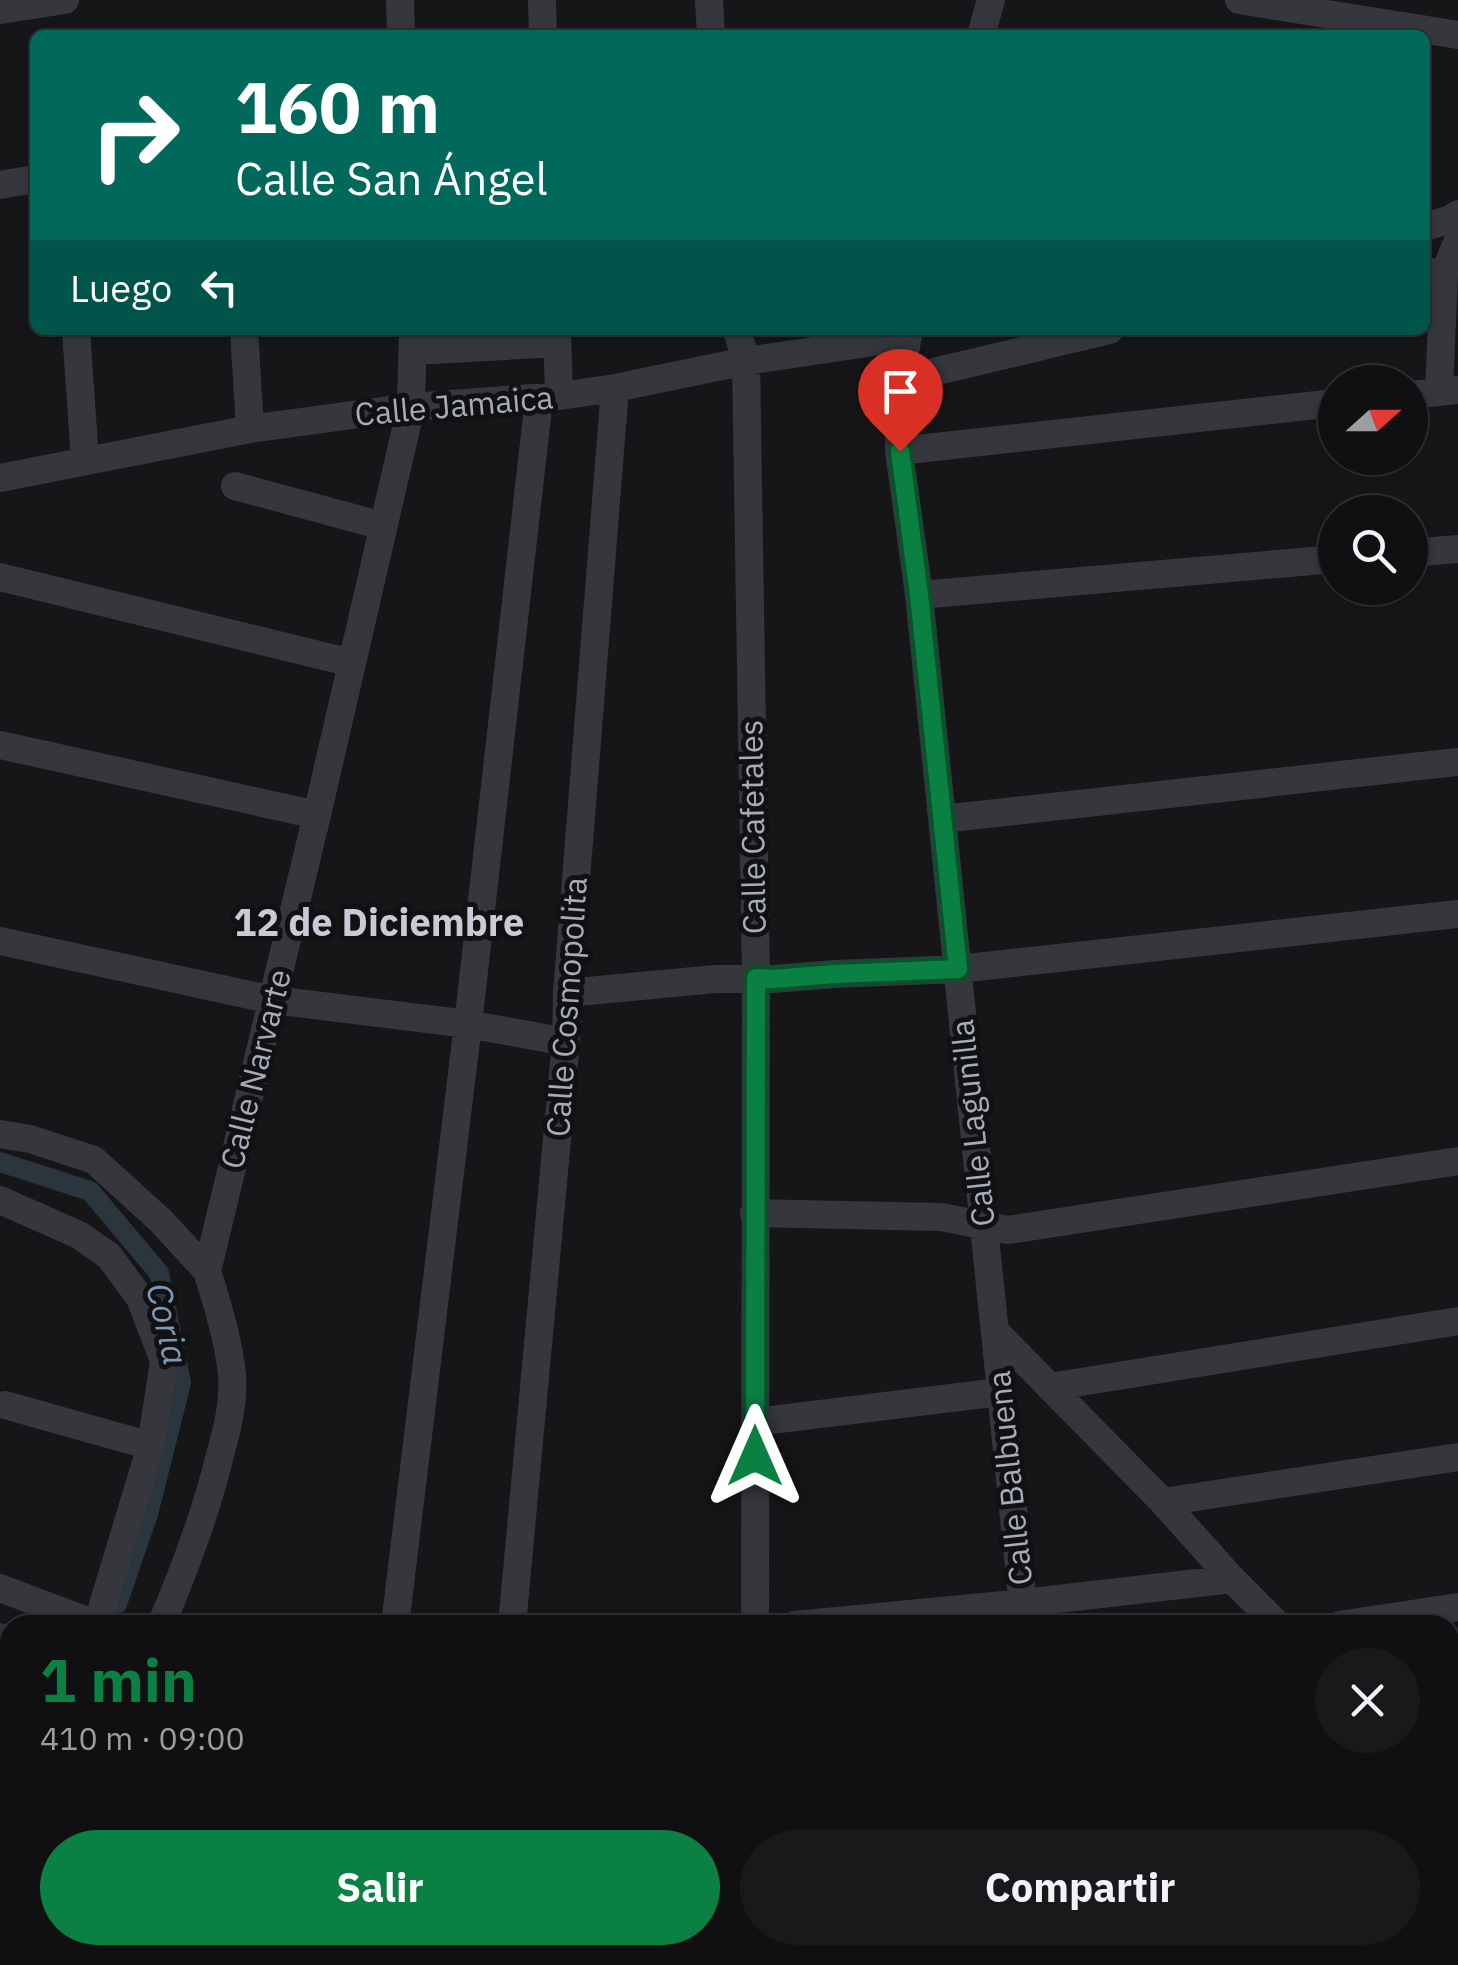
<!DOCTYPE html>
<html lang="es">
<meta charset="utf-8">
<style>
:root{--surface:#101012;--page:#19191b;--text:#f1f3f6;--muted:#9c9d9f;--line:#303032;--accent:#0b8043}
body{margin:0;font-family:"IBM Plex Sans",sans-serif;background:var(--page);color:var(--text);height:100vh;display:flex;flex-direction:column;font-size:38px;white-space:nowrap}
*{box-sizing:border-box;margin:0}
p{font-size:32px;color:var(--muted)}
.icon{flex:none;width:55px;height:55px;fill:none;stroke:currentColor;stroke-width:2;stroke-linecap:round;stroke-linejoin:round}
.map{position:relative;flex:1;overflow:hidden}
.drawer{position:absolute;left:0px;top:1615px;width:1460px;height:350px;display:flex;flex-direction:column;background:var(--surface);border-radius:30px 30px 0 0;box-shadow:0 2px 8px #0004,0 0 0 2px var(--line)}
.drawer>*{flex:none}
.top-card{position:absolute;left:30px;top:30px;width:1400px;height:305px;border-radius:15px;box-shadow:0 2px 8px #0004,0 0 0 2px var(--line);background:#00695c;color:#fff;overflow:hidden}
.needle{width:65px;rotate:69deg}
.buttons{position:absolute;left:1318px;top:365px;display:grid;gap:20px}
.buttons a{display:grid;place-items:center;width:110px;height:110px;border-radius:50%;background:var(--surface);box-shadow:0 2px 8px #0004,0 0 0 2px var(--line);font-size:50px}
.pin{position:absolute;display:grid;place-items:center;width:85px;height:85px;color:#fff;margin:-102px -42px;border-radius:50% 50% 50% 0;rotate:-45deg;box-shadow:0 0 10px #0007}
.pin .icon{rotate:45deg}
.me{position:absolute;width:110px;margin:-55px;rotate:0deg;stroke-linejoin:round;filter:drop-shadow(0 0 8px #0008)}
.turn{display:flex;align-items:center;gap:35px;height:210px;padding:0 40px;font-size:45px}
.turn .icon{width:130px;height:130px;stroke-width:2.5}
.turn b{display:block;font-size:70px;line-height:85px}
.then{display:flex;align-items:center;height:95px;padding:0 40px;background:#0003;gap:20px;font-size:38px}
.round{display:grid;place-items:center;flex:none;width:105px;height:105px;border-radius:52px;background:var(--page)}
.headline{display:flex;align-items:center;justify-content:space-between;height:170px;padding:0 40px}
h1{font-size:60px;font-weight:800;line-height:75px;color:var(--accent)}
.action{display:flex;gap:20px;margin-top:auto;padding:20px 40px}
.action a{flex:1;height:115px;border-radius:60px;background:var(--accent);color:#fff;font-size:40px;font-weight:800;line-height:115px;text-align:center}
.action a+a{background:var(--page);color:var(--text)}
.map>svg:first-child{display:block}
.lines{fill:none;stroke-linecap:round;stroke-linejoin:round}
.canal{stroke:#2a353d;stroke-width:20}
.minor{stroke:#36373d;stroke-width:28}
.route-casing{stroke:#07532c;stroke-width:25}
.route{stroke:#0b8043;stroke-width:18}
.labels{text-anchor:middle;stroke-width:10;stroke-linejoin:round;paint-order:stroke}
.street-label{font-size:32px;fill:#a6acb9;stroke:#111113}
.water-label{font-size:35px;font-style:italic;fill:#7a9ab8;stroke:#111113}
.quarter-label{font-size:38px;font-weight:bold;fill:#c8cbd5;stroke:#111113}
</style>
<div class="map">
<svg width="1458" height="1965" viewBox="0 0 1458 1965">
<rect width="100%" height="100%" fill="#161618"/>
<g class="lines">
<path class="canal" d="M 0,1162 L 90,1191 L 159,1273 L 181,1383 L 148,1514 L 117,1604
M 0,1633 L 10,1637
M 0,1926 L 10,1898"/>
<path class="minor" d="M 400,0 L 401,35
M 542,0 L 543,35
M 709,0 L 711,35
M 1239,0 L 1458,35
M 0,10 L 65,0
M 981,35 L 991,0
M 0,185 L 35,179
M 1425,227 L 1451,219 L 1458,214
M 1426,271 L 1444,275 L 1458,240
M 76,330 L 85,461
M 244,330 L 250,429
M 557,330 L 559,396
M 737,330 L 746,361 L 756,978 L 755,1625
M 909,330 L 900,380 L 899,451 L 919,595 L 1025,1625
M 414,351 L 557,343
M 900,380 L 1110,330
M 1439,392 L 1444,275
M 1410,395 L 1458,390
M 899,451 L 1335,403
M 0,478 L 250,429 L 411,407 L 559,396 L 615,388 L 746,361 L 908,337
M 235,486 L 383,526
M 1410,553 L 1458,549
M 0,577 L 352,663
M 919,595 L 1335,559
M 0,745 L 317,815
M 942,819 L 1458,762
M 0,941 L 273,1000 L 468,1024 L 566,1042
M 567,993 L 715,979 L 773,979 L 835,974 L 958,969 L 1458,914
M 0,1134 L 30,1139 L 94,1160 L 161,1221 L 207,1271
M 0,1200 L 79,1235 L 109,1256 L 140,1298 L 164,1361 L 151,1446 L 97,1625
M 754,1213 L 941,1217 L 1008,1230 L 1458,1161
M 995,1331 L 1163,1502 L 1232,1579 L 1278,1625
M 1050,1387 L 1458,1321
M 5,1405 L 151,1446
M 755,1422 L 1000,1392
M 1163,1502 L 1458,1457
M 0,1588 L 98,1625
M 161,1625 C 185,1569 207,1510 221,1451 C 228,1426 234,1401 232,1375 C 229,1342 217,1302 207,1271 L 317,815 L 411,407 L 413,330
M 395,1625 L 468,1024 L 539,399
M 512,1625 L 566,1042 L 567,993 L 615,388
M 795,1625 L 1023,1603 L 1232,1579
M 1339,1625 L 1458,1607
M 0,1679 L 10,1683
M 0,1701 L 10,1705
M 1450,1745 L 1458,1744
M 1450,1799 L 1458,1807
M 1450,1852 L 1458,1851
M 661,1955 L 686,1965
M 728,1955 L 754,1965
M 973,1955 L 999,1965
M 1060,1955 L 1061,1965"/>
</g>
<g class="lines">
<defs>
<path id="route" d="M 755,1456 L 756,978 L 773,979 L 835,974 L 958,969 L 919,595 L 900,451"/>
</defs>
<use href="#route" class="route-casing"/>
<use href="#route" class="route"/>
</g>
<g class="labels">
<g class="street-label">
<text transform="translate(454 406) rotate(-5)" y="11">Calle Jamaica</text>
<text transform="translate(753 827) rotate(-91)" y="11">Calle Cafetales</text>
<text transform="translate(567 1007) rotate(-86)" y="11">Calle Cosmopolita</text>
<text transform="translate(256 1069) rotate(-76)" y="11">Calle Narvarte</text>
<text transform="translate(973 1123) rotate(-96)" y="11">Calle Lagunilla</text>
<text transform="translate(1010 1478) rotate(-96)" y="11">Calle Balbuena</text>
</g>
<g class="water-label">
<text transform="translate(167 1324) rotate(77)" y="12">Coria</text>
</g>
<g class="quarter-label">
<text x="379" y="936">12 de Diciembre</text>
</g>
</g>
</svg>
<div class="buttons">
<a><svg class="needle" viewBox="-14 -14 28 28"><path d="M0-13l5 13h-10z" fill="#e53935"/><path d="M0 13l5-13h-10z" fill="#9c9d9f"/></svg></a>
<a><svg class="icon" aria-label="search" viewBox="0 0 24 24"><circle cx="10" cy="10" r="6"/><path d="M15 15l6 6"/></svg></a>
</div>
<div class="pin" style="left:900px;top:451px;background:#d93025"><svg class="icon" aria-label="arrive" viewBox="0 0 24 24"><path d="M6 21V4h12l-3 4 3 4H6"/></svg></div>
<svg class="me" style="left:755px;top:1456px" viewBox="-20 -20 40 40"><path d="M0-17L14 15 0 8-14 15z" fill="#0b8043" stroke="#fff" stroke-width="4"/></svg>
<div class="top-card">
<div class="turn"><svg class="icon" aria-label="right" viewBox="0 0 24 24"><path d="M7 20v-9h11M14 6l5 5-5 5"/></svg><div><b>160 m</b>Calle San Ángel</div></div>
<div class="then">Luego<svg class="icon" aria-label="left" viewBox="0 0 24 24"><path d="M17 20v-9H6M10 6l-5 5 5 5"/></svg></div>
</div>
<section class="drawer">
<div class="headline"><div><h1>1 min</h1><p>410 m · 09:00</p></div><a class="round"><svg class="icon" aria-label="close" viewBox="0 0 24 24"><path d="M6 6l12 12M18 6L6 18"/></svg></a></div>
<div class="action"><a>Salir</a><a>Compartir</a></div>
</section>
</div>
